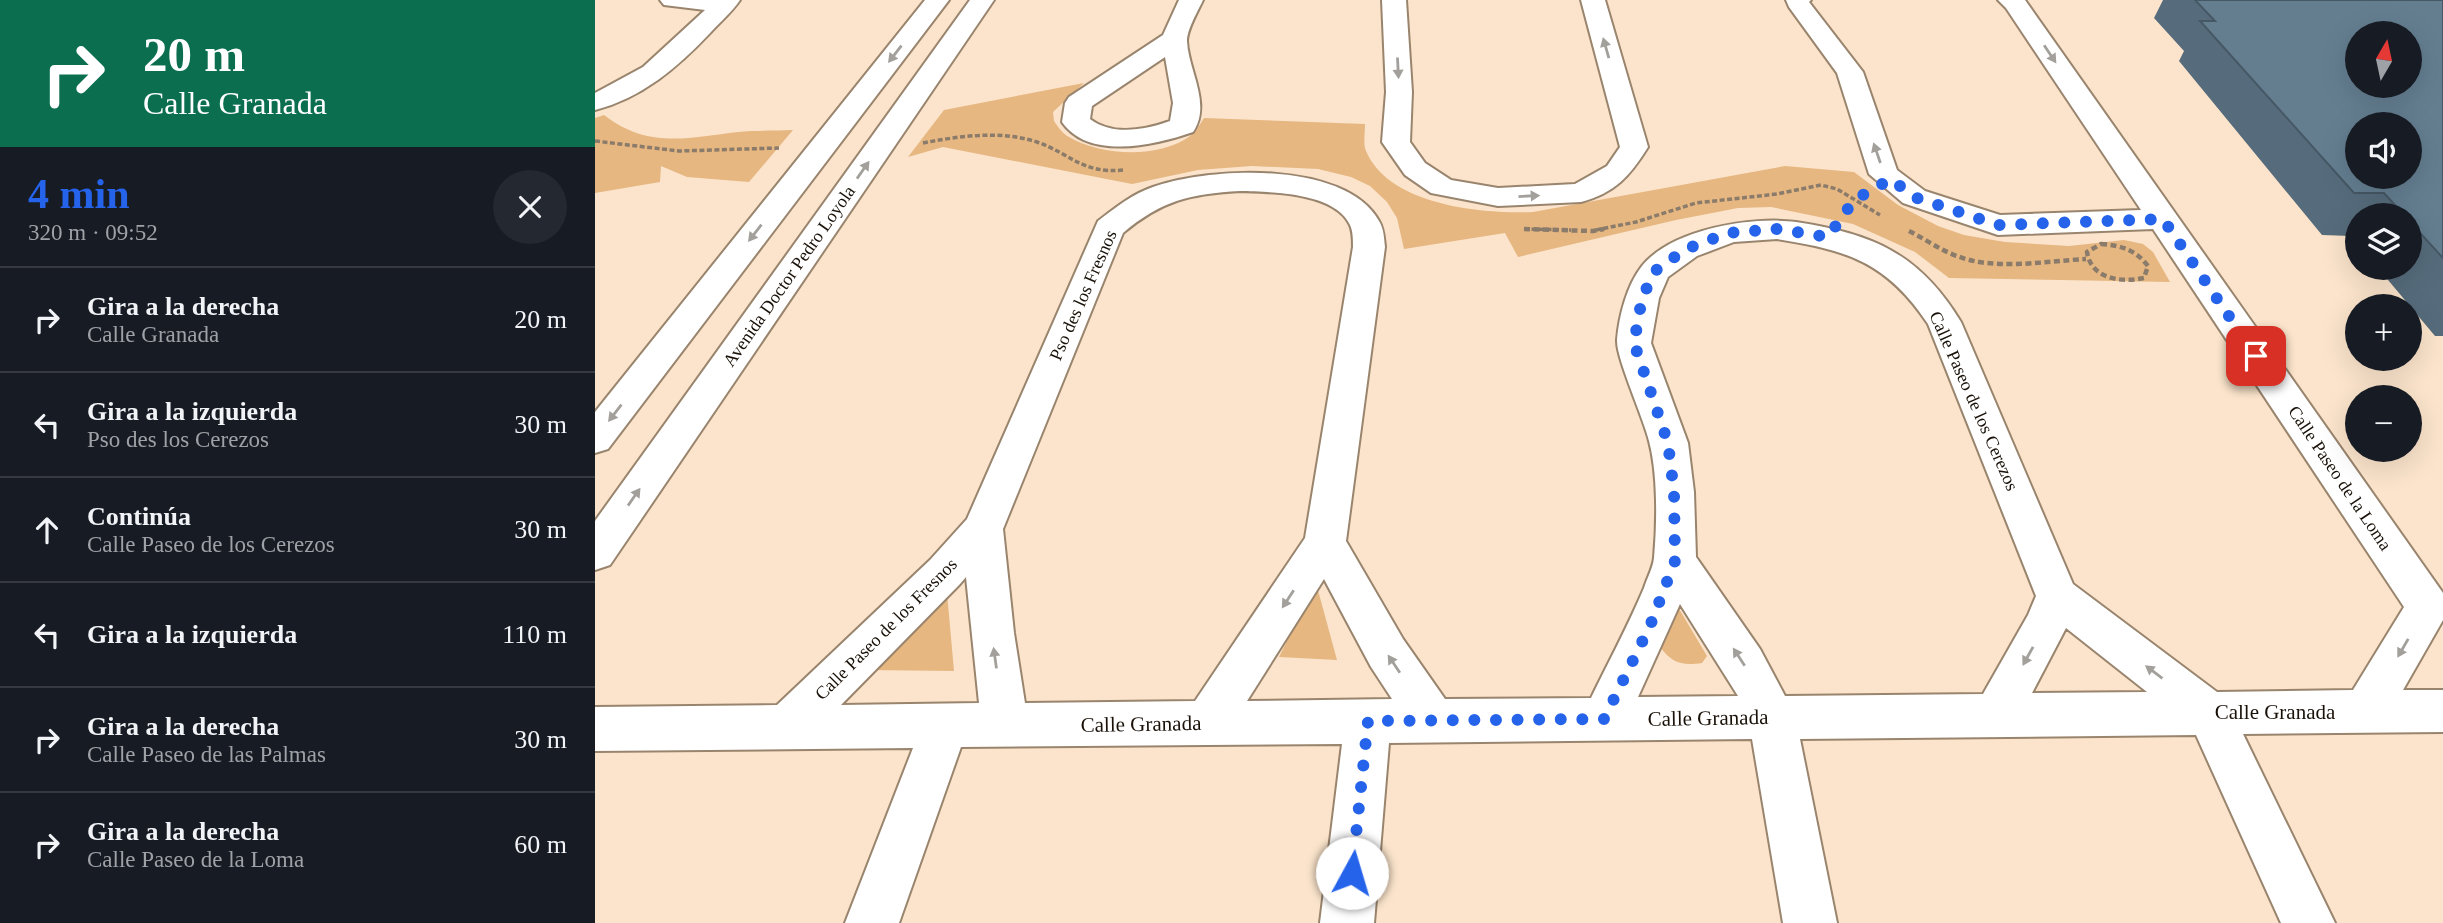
<!DOCTYPE html>
<html lang="es">
<meta charset="utf-8">
<style>
:root{--surface:#171b24;--page:#242831;--text:#f1f3f6;--muted:#9ea1a6;--line:#363941;--accent:#2563eb}
body{margin:0;font-family:"Times New Roman",serif;background:var(--page);color:var(--text);height:100vh;display:flex;flex-direction:column;font-size:26px;white-space:nowrap}
*{box-sizing:border-box;margin:0}
p{font-size:23px;color:var(--muted)}
.icon{flex:none;width:38px;height:38px;fill:none;stroke:currentColor;stroke-width:2;stroke-linecap:round;stroke-linejoin:round}
.map{position:relative;flex:1;overflow:hidden}
.panel{display:flex;flex-direction:column;background:var(--surface);width:595px}
.panel>*{flex:none}
.banner{background:#0b6e4f;color:#fff;overflow:hidden}
.needle{width:46px;rotate:9deg}
.tools{position:absolute;left:1750px;top:21px;display:grid;gap:14px}
.tools a{display:grid;place-items:center;width:77px;height:77px;border-radius:50%;background:var(--surface);box-shadow:0 7px 28px #0002;font-size:35px}
.pin{position:absolute;display:grid;place-items:center;width:60px;height:60px;color:#fff;margin:-30px;border-radius:14px;box-shadow:0 4px 10px #0006}
.me{position:absolute;width:77px;margin:-38px;rotate:6deg;stroke-linejoin:round;filter:drop-shadow(0 0 5px #0008)}
.turn{display:flex;align-items:center;gap:24px;height:147px;padding:0 28px;font-size:32px}
.turn .icon{width:91px;height:91px;stroke-width:2.5}
.turn b{display:block;font-size:49px;line-height:60px}
.round{display:grid;place-items:center;flex:none;width:74px;height:74px;border-radius:37px;background:var(--page)}
.summary{display:flex;align-items:center;justify-content:space-between;height:119px;padding:0 28px}
h1{font-size:42px;font-weight:800;line-height:52px;color:var(--accent)}
ul{padding:0;list-style:none}
li{display:flex;align-items:center;gap:21px;height:105px;padding:0 28px;border-top:2px solid var(--line)}
li div{flex:1}
li b{display:block;font-size:26px}
li em{font-style:normal}
main{display:flex;flex:1;min-height:0}
.map>svg:first-child{display:block}
.green{fill:#e6b781}
.lines{fill:none;stroke-linecap:round;stroke-linejoin:round}
.minor-casing{stroke:#99846d;stroke-width:4}
.secondary-casing{stroke:#99846d;stroke-width:4}
.path-far1{stroke:#8b7b6a;stroke-width:3.5;stroke-dasharray:5 2.5;stroke-linecap:butt}
.path{stroke:#8b7b6a;stroke-width:4.5;stroke-dasharray:6 3.5;stroke-linecap:butt}
.minor{fill:#fff;fill-rule:evenodd}
.secondary{fill:#fff;fill-rule:evenodd}
.wall{fill:#566c7c}
.building{fill:#647e90;stroke:#465865;stroke-width:2;fill-rule:evenodd}
.oneway{fill:#a3a09c}
.route{stroke:#2563eb;stroke-width:12;stroke-dasharray:0 21.6}
.labels{text-anchor:middle;stroke-width:5;stroke-linejoin:round;paint-order:stroke}
.street-label{font-size:18px;fill:#191108;stroke:#fff}
.near-street-label{font-size:21px;fill:#191108;stroke:#fff}
</style>
<main>
<section class="panel">
<div class="banner">
<div class="turn"><svg class="icon" aria-label="right" viewBox="0 0 24 24"><path d="M7 20v-9h11M14 6l5 5-5 5"/></svg><div><b>20 m</b>Calle Granada</div></div>
</div>
<div class="summary"><div><h1>4 min</h1><p>320 m · 09:52</p></div><a class="round"><svg class="icon" aria-label="close" viewBox="0 0 24 24"><path d="M6 6l12 12M18 6L6 18"/></svg></a></div>
<ul>
<li><svg class="icon" aria-label="right" viewBox="0 0 24 24"><path d="M7 20v-9h11M14 6l5 5-5 5"/></svg><div><b>Gira a la derecha</b><p>Calle Granada</p></div><em>20 m</em></li>
<li><svg class="icon" aria-label="left" viewBox="0 0 24 24"><path d="M17 20v-9H6M10 6l-5 5 5 5"/></svg><div><b>Gira a la izquierda</b><p>Pso des los Cerezos</p></div><em>30 m</em></li>
<li><svg class="icon" aria-label="ahead" viewBox="0 0 24 24"><path d="M12 20V5M6 11l6-6 6 6"/></svg><div><b>Continúa</b><p>Calle Paseo de los Cerezos</p></div><em>30 m</em></li>
<li><svg class="icon" aria-label="left" viewBox="0 0 24 24"><path d="M17 20v-9H6M10 6l-5 5 5 5"/></svg><div><b>Gira a la izquierda</b></div><em>110 m</em></li>
<li><svg class="icon" aria-label="right" viewBox="0 0 24 24"><path d="M7 20v-9h11M14 6l5 5-5 5"/></svg><div><b>Gira a la derecha</b><p>Calle Paseo de las Palmas</p></div><em>30 m</em></li>
<li><svg class="icon" aria-label="right" viewBox="0 0 24 24"><path d="M7 20v-9h11M14 6l5 5-5 5"/></svg><div><b>Gira a la derecha</b><p>Calle Paseo de la Loma</p></div><em>60 m</em></li>
</ul>
</section>
<div class="map">
<svg width="1848" height="923" viewBox="0 0 1848 923">
<rect width="100%" height="100%" fill="#fbe4cb"/>
<path class="green" d="M 489,83 L 458,112 L 459,121 C 463,127 468,134 474,137 C 506,156 564,159 595,136 C 601,131 605,124 609,118 L 770,124 C 770,132 768,144 771,151 C 794,206 889,214 938,212 L 1190,166 L 1259,172 L 1303,205 L 1343,226 L 1369,235 L 1410,242 L 1474,246 L 1529,240 L 1548,244 L 1558,252 L 1575,282 L 1354,278 L 1320,252 L 1258,224 L 1176,207 L 1143,208 L 1081,220 L 923,257 L 910,233 L 809,249 L 802,218 L 792,202 L 775,186 L 756,177 L 723,169 L 657,166 L 603,170 L 537,184 L 348,147 L 313,157 L 349,110 Z
M 9,115 C 53,149 92,138 143,132 C 161,130 180,131 198,130 L 154,182 L 92,177 L 66,166 L 65,182 L 0,193 L 0,118 Z
M 721,583 L 742,660 L 684,657 Z
M 352,593 L 359,671 L 273,670 Z
M 1080,602 L 1112,656 L 1107,663 C 1087,666 1077,663 1065,647 Z"/>
<g class="lines">
<defs>
<path id="minor" d="M 65,0 L 145,0 C 137,12 125,22 116,32 C 83,67 47,98 0,110 L 0,93 L 48,67 L 110,10 L 69,5 Z
M 584,0 L 608,0 C 603,11 592,29 592,41 C 593,70 617,104 598,132 C 561,145 494,161 467,122 L 470,103 L 474,97 L 568,35 ZM 570,57 L 578,103 L 575,121 C 550,130 517,136 495,119 L 497,106 Z
M 787,0 L 811,0 L 817,92 L 815,142 L 830,163 L 856,180 L 903,188 L 980,184 L 1012,166 L 1025,147 L 986,0 L 1010,0 L 1053,147 C 1035,176 1020,193 986,202 L 903,206 L 836,193 L 810,175 L 787,142 L 791,92 Z
M 1191,0 L 1216,0 L 1214,2 L 1268,72 L 1302,170 L 1330,191 L 1405,215 L 1546,210 L 1411,8 L 1403,0 L 1430,0 L 1848,593 L 1848,620 L 1808,690 L 1848,690 L 1848,732 L 1648,734 L 1740,923 L 1686,923 L 1601,735 L 1205,739 L 1242,923 L 1188,923 L 1157,739 L 794,743 L 779,923 L 725,923 L 747,744 L 366,747 L 304,923 L 250,923 L 318,748 L 0,751 L 0,707 L 182,705 L 335,560 L 372,519 L 503,221 C 520,208 537,194 558,187 C 614,167 750,160 784,221 C 789,229 789,238 790,247 L 751,541 L 808,639 L 850,699 L 996,698 C 1014,661 1033,626 1049,588 C 1052,578 1058,568 1059,558 C 1062,524 1063,474 1054,441 C 1049,419 1021,358 1022,340 C 1024,316 1032,285 1047,266 C 1077,229 1157,216 1201,222 C 1278,234 1324,253 1366,322 L 1478,584 L 1622,692 L 1758,690 L 1809,607 L 1558,229 L 1403,235 L 1308,203 L 1274,174 L 1242,73 L 1194,7 ZM 645,191 C 675,192 740,192 755,225 C 758,231 758,240 758,247 L 710,538 L 600,701 L 430,703 L 419,633 L 408,529 L 528,233 C 567,200 595,194 645,191 ZM 1182,239 C 1252,250 1292,262 1333,324 L 1441,596 L 1433,615 L 1388,694 L 1190,696 L 1165,649 L 1101,557 L 1099,492 L 1093,443 L 1056,343 L 1064,298 L 1073,277 L 1102,256 L 1139,242 ZM 371,577 L 384,703 L 246,705 L 365,584 ZM 729,579 L 776,667 L 797,699 L 652,701 ZM 1085,604 L 1143,696 L 1043,697 ZM 1471,628 L 1552,692 L 1437,693 Z"/>
<path id="secondary" d="M 330,0 L 354,0 L 13,449 L 0,453 L 0,412 Z
M 375,0 L 399,0 L 15,565 L 0,570 L 0,521 Z"/>
</defs>
<use href="#minor" class="minor-casing"/>
<use href="#secondary" class="secondary-casing"/>
<path class="path-far1" d="M 0,141 L 84,151 L 184,148
M 328,143 C 365,136 405,130 442,142 C 476,154 487,174 528,170
M 929,229 L 976,230
M 1001,230 L 1041,222 L 1101,203 L 1182,194 L 1226,185 L 1242,189 L 1285,215"/>
<path class="path" d="M 929,229 L 998,231 L 1009,229
M 1314,231 C 1330,239 1345,250 1362,256 C 1400,271 1451,261 1491,259
M 1506,244 C 1525,245 1541,250 1553,266 L 1549,278 C 1526,283 1496,279 1492,252 Z"/>
<use href="#minor" class="minor"/>
<use href="#secondary" class="secondary"/>
</g>
<path class="wall" d="M 1568,0 L 1848,0 L 1848,336 L 1840,336 L 1783,268 L 1815,268 L 1815,215 L 1762,215 L 1762,244 L 1756,236 L 1727,235 L 1584,61 L 1589,51 L 1559,18 Z"/>
<path class="building" d="M 1600,0 L 1848,0 L 1848,258 L 1815,222 L 1815,215 L 1809,215 L 1789,193 L 1759,193 L 1605,21 L 1620,21 ZM 1762,33 L 1815,33 L 1815,86 L 1762,86 ZM 1762,124 L 1815,124 L 1815,177 L 1762,177 Z"/>
<defs><path id="oneway-solid" d="M-6-.8H1V-3.2L6.5 0L1 3.2V.8H-6Z" transform="scale(1.75)"/></defs>
<g class="oneway">
<use href="#oneway-solid" transform="translate(1011 48) rotate(-106)"/>
<use href="#oneway-solid" transform="translate(300 54) rotate(128)"/>
<use href="#oneway-solid" transform="translate(1455 54) rotate(56)"/>
<use href="#oneway-solid" transform="translate(803 68) rotate(87)"/>
<use href="#oneway-solid" transform="translate(1282 153) rotate(-109)"/>
<use href="#oneway-solid" transform="translate(268 170) rotate(-55)"/>
<use href="#oneway-solid" transform="translate(934 196) rotate(-3)"/>
<use href="#oneway-solid" transform="translate(160 233) rotate(128)"/>
<use href="#oneway-solid" transform="translate(20 413) rotate(128)"/>
<use href="#oneway-solid" transform="translate(39 497) rotate(-55)"/>
<use href="#oneway-solid" transform="translate(693 599) rotate(123)"/>
<use href="#oneway-solid" transform="translate(1808 648) rotate(120)"/>
<use href="#oneway-solid" transform="translate(1433 656) rotate(119)"/>
<use href="#oneway-solid" transform="translate(1144 657) rotate(-123)"/>
<use href="#oneway-solid" transform="translate(400 658) rotate(-98)"/>
<use href="#oneway-solid" transform="translate(799 664) rotate(-124)"/>
<use href="#oneway-solid" transform="translate(1559 672) rotate(-143)"/>
</g>
<g class="lines">
<path class="route" d="M 757,873 L 773,721 L 1009,719 L 1055,626 L 1080,561 L 1079,492 L 1073,443 L 1039,343 L 1047,298 L 1060,271 L 1091,249 L 1133,233 L 1182,229 L 1233,237 L 1259,200 L 1296,179 L 1319,197 L 1403,225 L 1568,219 L 1661,356"/>
</g>
<g class="labels">
<g class="street-label">
<text transform="translate(194 276) rotate(-55)" y="6">Avenida Doctor Pedro Loyola</text>
<text transform="translate(488 295) rotate(-66)" y="6">Pso des los Fresnos</text>
<text transform="translate(1379 401) rotate(66)" y="6">Calle Paseo de los Cerezos</text>
<text transform="translate(1745 478) rotate(56)" y="6">Calle Paseo de la Loma</text>
<text transform="translate(291 629) rotate(-45)" y="6">Calle Paseo de los Fresnos</text>
</g>
<g class="near-street-label">
<text x="1680" y="719">Calle Granada</text>
<text transform="translate(1113 718) rotate(-1)" y="7">Calle Granada</text>
<text transform="translate(546 724) rotate(-1)" y="7">Calle Granada</text>
</g>
</g>
</svg>
<div class="tools">
<a><svg class="needle" viewBox="-14 -14 28 28"><path d="M0-13l5 13h-10z" fill="#e53935"/><path d="M0 13l5-13h-10z" fill="#9ea1a6"/></svg></a>
<a><svg class="icon" aria-label="sound" viewBox="0 0 24 24"><path d="M4 9h4l5-4v14l-5-4H4zM17 9q2 3 0 6"/></svg></a>
<a><svg class="icon" aria-label="layers" viewBox="0 0 24 24"><path d="M12 4l9 5-9 5-9-5zM3 14l9 5 9-5"/></svg></a>
<a>+</a>
<a>−</a>
</div>
<div class="pin" style="left:1661px;top:356px;background:#d93025"><svg class="icon" aria-label="arrive" viewBox="0 0 24 24"><path d="M6 21V4h12l-3 4 3 4H6"/></svg></div>
<svg class="me" style="left:757px;top:873px" viewBox="-20 -20 40 40"><circle r="19" fill="#fff"/><path d="M0-13L10 11 0 6-10 11z" fill="#2563eb"/></svg>
</div>
</main>
